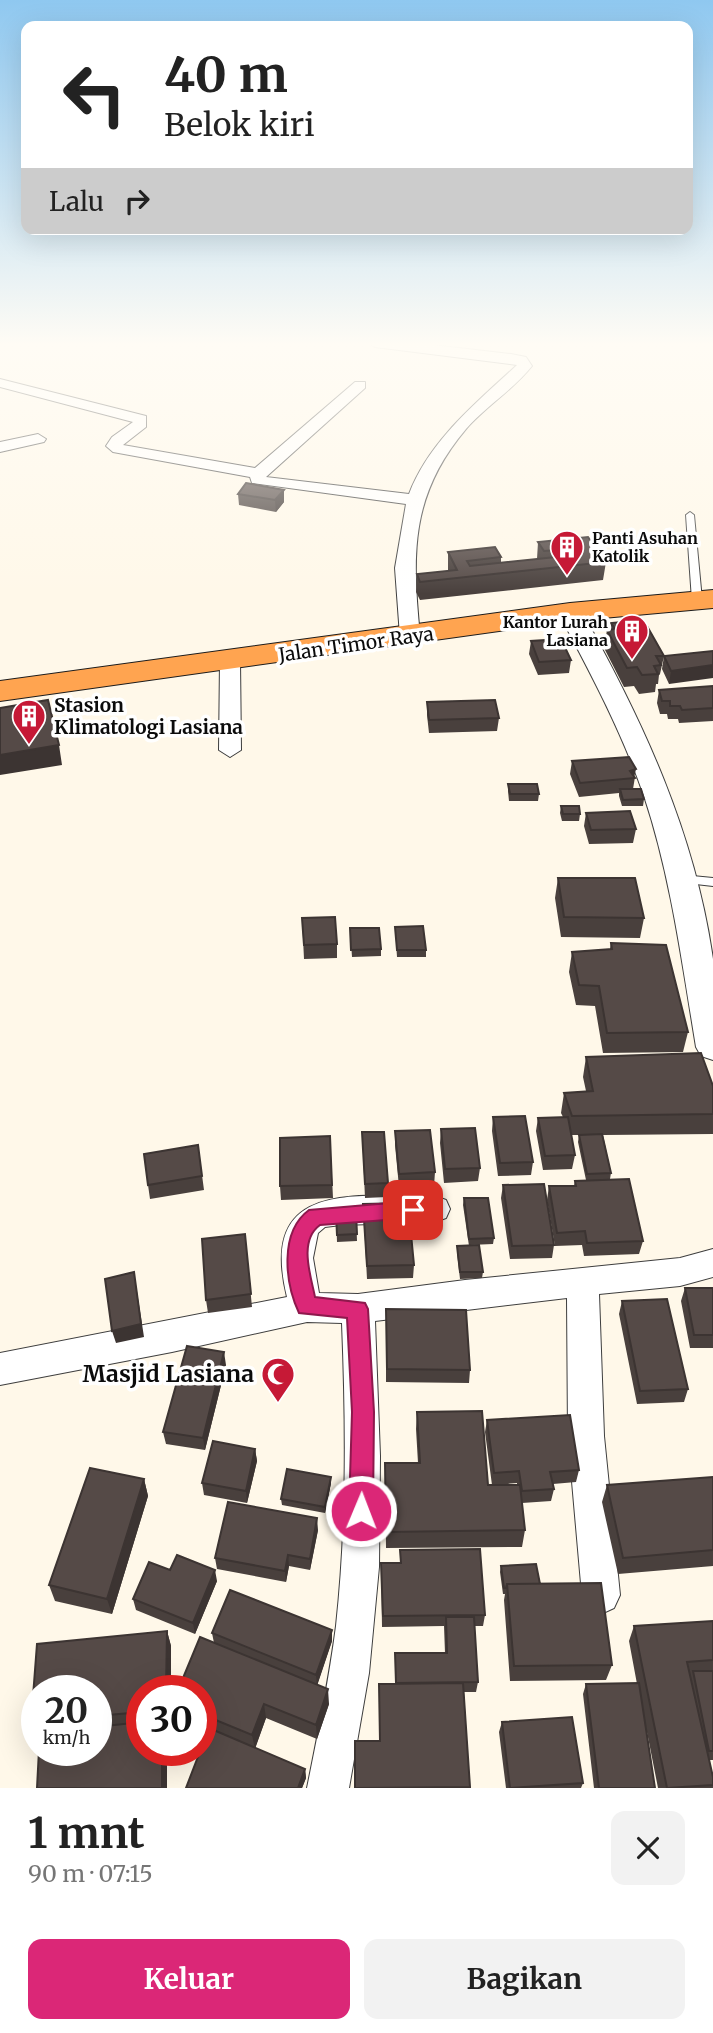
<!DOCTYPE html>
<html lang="id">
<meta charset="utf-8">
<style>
:root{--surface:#fff;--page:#f2f2f2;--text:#222;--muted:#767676;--accent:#db2777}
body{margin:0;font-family:Merriweather,serif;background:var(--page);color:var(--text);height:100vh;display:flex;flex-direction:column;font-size:26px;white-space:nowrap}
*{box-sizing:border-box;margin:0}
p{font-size:23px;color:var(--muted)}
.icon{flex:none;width:38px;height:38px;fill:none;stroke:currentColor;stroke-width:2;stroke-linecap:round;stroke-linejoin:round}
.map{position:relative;height:1788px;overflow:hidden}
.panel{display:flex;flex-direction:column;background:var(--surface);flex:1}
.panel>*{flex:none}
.top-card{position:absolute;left:21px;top:21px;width:672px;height:214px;border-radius:14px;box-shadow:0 7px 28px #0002;background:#fff;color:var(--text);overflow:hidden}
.speed{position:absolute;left:21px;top:1675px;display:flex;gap:14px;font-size:35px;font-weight:700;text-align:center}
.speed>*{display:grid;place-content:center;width:91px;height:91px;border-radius:50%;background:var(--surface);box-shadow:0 7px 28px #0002;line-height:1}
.speed small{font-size:18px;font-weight:400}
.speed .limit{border:10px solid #d22;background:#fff;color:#111}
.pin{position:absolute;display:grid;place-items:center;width:60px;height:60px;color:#fff;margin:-30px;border-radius:14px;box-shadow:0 4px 10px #0006}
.me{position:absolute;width:77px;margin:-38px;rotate:1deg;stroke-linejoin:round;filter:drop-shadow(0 0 5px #0008)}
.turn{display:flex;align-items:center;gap:24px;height:147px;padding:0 28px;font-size:32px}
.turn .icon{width:91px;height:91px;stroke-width:2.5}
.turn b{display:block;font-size:49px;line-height:60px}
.then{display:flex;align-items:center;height:66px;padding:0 28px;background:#0003;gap:14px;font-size:26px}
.round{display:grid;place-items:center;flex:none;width:74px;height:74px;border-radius:14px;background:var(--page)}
.summary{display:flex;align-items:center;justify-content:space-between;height:119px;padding:0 28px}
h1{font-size:42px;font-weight:700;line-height:52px}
.primary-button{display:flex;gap:14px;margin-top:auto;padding:14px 28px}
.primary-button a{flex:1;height:80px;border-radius:14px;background:var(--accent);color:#fff;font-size:28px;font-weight:700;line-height:80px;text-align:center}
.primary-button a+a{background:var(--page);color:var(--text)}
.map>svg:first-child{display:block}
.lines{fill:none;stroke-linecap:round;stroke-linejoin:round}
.service-casing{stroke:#3e3e3e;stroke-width:2}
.minor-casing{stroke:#3e3e3e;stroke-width:2}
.tertiary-casing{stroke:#3e3e3e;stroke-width:2}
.trunk-casing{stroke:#1c1c1c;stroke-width:2}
.service{fill:#fff;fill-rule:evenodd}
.minor{fill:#fff;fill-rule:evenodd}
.tertiary{fill:#fff;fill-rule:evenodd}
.trunk{fill:#ffa450;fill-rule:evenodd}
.wall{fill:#49403d;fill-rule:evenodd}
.shaded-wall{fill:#3c3432}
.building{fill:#554a47;stroke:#3c3432;stroke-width:2}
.route{fill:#db2777;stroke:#8e194d;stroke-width:2}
.labels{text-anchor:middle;stroke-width:7;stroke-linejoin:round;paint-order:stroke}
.far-poi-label{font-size:16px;font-weight:bold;fill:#0b0b0b;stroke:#fff;text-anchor:start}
.street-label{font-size:19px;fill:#0b0b0b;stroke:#fff}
.poi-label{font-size:19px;font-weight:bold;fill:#0b0b0b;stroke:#fff;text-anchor:start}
.near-poi-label{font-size:23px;font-weight:bold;fill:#0b0b0b;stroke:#fff;text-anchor:end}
</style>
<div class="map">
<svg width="713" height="1788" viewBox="0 0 713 1788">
<rect width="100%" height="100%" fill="#fff8e9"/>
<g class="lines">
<defs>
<path id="service" d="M 690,512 L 694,515 L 702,600 L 697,603 L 692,600 L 686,515 Z
M 682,875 L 713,878 L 713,886 L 678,882 L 676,879 L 678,876 Z"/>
<path id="minor" d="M 368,343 L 416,343 L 511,354 L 526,357 L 532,366 C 513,390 486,406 466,429 C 410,495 412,554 420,636 L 410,642 L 400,636 L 395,568 L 406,504 L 252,483 L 250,477 L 113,452 L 106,446 L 112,437 L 133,422 L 0,387 L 0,379 L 146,416 L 146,427 L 123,445 L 255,468 L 355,382 L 365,382 L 365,388 L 266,477 L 409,494 C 429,441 476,403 517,365 L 375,347 Z
M 38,434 L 46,439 L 44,442 L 0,452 L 0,442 Z
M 230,655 L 240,661 L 241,750 L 230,757 L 219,750 L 220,661 Z
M 435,1196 L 446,1200 L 450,1209 L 446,1218 L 435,1222 L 341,1225 L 325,1227 L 318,1233 L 313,1258 L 319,1293 L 358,1294 L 465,1280 L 680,1258 L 713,1249 L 713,1277 L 680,1286 L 599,1294 L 604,1436 L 620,1595 L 614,1608 L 601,1614 L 588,1608 L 582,1595 L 568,1436 L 567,1298 L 375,1321 L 380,1456 L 379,1567 L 369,1673 L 349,1788 L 307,1788 C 318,1734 329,1680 336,1626 C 347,1525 346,1424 342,1323 L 307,1322 L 172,1352 L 0,1385 L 0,1353 L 287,1297 C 258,1179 355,1197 435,1196 Z"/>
<path id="tertiary" d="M 570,605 L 578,607 L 582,612 C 643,721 695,833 713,959 C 713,991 713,1027 713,1060 L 701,1056 L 696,1047 C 682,963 671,877 644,796 C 622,732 590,672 558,612 L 562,607 Z"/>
<path id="trunk" d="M 713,590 L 713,608 L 570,621 L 0,701 L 0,681 L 570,603 Z"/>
</defs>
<use href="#service" class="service-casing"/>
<use href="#minor" class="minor-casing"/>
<use href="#tertiary" class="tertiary-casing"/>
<use href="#trunk" class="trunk-casing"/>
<use href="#service" class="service"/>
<use href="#minor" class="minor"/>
<use href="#tertiary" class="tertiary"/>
<use href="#trunk" class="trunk"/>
</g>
<path class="wall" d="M 284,490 L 284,502 L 276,512 L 239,505 L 238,494 Z
M 588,537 L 606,562 L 603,580 L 420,600 L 416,592 L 417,574 L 448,571 L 448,552 L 501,557 L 501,563 L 537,559 L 538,542 Z
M 611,623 L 636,627 L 664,656 L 660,674 L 659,675 L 658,684 L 656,684 L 655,692 L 639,694 L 634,686 L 624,687 L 604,648 L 607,630 L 610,629 Z
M 531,641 L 571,660 L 569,673 L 538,675 L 529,654 Z
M 713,651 L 669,684 L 662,669 L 664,656 Z
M 713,686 L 713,721 L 679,723 L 678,719 L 668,719 L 667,714 L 660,714 L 657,703 L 659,690 Z
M 427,702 L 499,718 L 497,731 L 429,733 L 427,715 Z
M 572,761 L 635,777 L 633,789 L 644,799 L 643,806 L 622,806 L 619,796 L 619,793 L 579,797 L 570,774 Z
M 508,784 L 539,794 L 538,801 L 509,801 L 508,791 Z
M 561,806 L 580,814 L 579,821 L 562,821 L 560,813 Z
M 586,813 L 636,829 L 633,843 L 589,844 L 584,826 Z
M 558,878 L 644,918 L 640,938 L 561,937 L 555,898 Z
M 302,918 L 337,944 L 337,958 L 304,959 Z
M 395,927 L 426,950 L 426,957 L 397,957 Z
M 350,928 L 381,949 L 381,956 L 352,957 Z
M 611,943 L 688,1032 L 683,1052 L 603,1053 L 595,1006 L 576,1005 L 569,972 L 572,952 L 610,949 Z
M 586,1057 L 713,1086 L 713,1134 L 603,1135 L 611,1173 L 610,1179 L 643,1241 L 639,1254 L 584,1256 L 582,1245 L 555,1246 L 547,1200 L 549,1186 L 574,1186 L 575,1181 L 586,1180 L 578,1142 L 579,1135 L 571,1135 L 575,1155 L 572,1169 L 543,1170 L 536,1131 L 538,1118 L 563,1117 L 561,1113 L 564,1093 L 586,1091 L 583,1077 Z
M 493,1117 L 533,1162 L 531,1175 L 498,1176 L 492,1131 Z
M 441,1129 L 480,1168 L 478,1181 L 444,1183 L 440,1143 Z
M 395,1131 L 435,1172 L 434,1186 L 399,1187 L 395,1145 Z
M 362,1132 L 388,1183 L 387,1197 L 365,1198 Z
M 330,1136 L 333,1198 L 281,1200 L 280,1186 Z
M 198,1145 L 204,1190 L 150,1199 L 148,1185 Z
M 503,1185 L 554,1245 L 552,1258 L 510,1259 L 501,1198 Z
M 464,1198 L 494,1238 L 493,1244 L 470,1245 L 483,1272 L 482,1278 L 460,1279 L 457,1253 L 457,1246 L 469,1246 L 463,1205 Z
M 363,1204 L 414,1265 L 413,1278 L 367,1279 Z
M 336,1213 L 356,1213 L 357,1241 L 337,1242 Z
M 245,1234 L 252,1307 L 208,1313 L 206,1300 Z
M 685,1288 L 713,1288 L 713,1348 L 690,1348 L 681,1301 Z
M 622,1301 L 688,1389 L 684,1402 L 637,1404 L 619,1314 Z
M 386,1309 L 470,1370 L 469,1383 L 386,1382 Z
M 226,1365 L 205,1450 L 166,1444 L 163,1432 Z
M 417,1412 L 488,1485 L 492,1485 L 485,1432 L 487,1420 L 579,1470 L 576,1482 L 553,1484 L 554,1489 L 551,1501 L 522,1503 L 525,1530 L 522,1547 L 386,1548 L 385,1463 L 418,1463 L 416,1429 ZM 517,1483 L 517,1485 L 496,1485 Z
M 255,1449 L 257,1461 L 247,1503 L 204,1495 L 202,1483 Z
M 713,1477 L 713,1566 L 618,1574 L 602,1502 L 607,1485 Z
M 144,1479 L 148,1496 L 112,1614 L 55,1601 L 49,1585 Z
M 331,1483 L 325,1513 L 282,1505 L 281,1499 Z
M 318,1530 L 310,1570 L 289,1566 L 286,1582 L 217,1569 L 215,1558 Z
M 400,1550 L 485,1615 L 483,1626 L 474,1626 L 478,1682 L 476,1692 L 464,1692 L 470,1788 L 355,1788 L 379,1741 L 379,1684 L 395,1684 L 395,1653 L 445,1653 L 444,1626 L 382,1627 L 381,1563 L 400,1563 Z
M 501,1566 L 540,1584 L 612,1665 L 606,1680 L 510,1681 L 504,1600 L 505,1594 L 503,1594 L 500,1572 Z
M 170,1570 L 217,1581 L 195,1634 L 136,1610 L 133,1599 Z
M 713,1621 L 713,1760 L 709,1760 L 713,1777 L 713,1788 L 658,1788 L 646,1727 L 655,1788 L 594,1788 L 583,1694 L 586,1684 L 637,1684 L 629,1641 L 634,1626 Z
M 167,1631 L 171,1646 L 171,1690 L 142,1690 L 142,1750 L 167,1750 L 167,1788 L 37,1788 L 39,1750 L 96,1750 L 96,1690 L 37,1690 L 37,1734 L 31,1723 L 37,1644 Z
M 212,1633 L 332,1641 L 317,1685 L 329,1704 L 317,1739 L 266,1718 L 255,1748 L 305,1769 L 306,1778 L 302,1788 L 186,1788 L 209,1729 L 201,1726 L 201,1690 L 214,1643 Z
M 502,1722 L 583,1783 L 581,1788 L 506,1788 L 499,1732 Z"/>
<path class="shaded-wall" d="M 284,490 L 284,502 L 276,512 L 275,500 Z
M 713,665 L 713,678 L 669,684 L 671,671 Z
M 59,745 L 62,765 L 0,775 L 0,755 Z
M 636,769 L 634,778 L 630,771 Z
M 134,1272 L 144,1337 L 116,1343 L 112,1331 Z
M 224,1352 L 226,1365 L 205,1450 L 203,1438 Z
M 255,1449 L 257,1461 L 247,1503 L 246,1491 Z
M 331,1477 L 331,1483 L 325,1513 L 325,1507 Z
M 144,1479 L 148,1496 L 112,1614 L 107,1599 Z
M 317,1518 L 318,1530 L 310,1570 L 310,1559 Z
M 288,1555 L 289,1566 L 286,1582 L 285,1571 Z
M 215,1570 L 217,1581 L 195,1634 L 193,1623 Z
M 332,1630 L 332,1641 L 317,1686 L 316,1675 Z
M 167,1631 L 171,1646 L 171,1690 L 166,1690 Z
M 328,1689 L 329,1704 L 317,1739 L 316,1725 Z
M 264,1704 L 266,1718 L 255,1749 L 252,1735 Z
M 162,1750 L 167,1750 L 167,1788 L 162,1788 Z
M 305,1769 L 306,1778 L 302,1788 L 298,1788 Z"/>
<path class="building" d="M 246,483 L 284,490 L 275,500 L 238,494 Z
M 588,537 L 606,562 L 420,582 L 417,574 L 457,570 L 448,552 L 495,547 L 501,557 L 467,561 L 470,566 L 576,555 L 572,549 L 544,551 L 538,542 Z
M 633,621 L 636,627 L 647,626 L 664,656 L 656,656 L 661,665 L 654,666 L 658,674 L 642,675 L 637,667 L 627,668 L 607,630 L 615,629 L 611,623 Z
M 561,639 L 571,660 L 539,662 L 531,641 Z
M 713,651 L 713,665 L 671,671 L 664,656 Z
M 713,686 L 713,708 L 682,710 L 680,706 L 670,706 L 670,701 L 662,701 L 659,690 Z
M 48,700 L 59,745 L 0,755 L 0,708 Z
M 495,700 L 499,718 L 429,720 L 427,702 Z
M 629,757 L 636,769 L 630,771 L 635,778 L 580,783 L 572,761 Z
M 508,784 L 537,784 L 539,794 L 510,794 Z
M 620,789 L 641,789 L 644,799 L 623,800 Z
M 561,806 L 579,806 L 580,814 L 563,814 Z
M 630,811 L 636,829 L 591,830 L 586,813 Z
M 558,878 L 635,878 L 644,918 L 564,917 Z
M 335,917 L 337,944 L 304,945 L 302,918 Z
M 423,926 L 426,950 L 397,950 L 395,927 Z
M 350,928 L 379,928 L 381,949 L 351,950 Z
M 611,943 L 666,945 L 688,1032 L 607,1033 L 599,986 L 579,985 L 572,952 L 612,949 Z
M 701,1053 L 713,1086 L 713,1114 L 572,1116 L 564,1093 L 593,1091 L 586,1057 Z
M 525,1116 L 533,1162 L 500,1163 L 493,1117 Z
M 568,1117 L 575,1155 L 545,1156 L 538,1118 Z
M 475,1128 L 480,1168 L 445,1169 L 441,1129 Z
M 430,1130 L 435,1172 L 399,1174 L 395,1131 Z
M 362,1132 L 384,1132 L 388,1183 L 365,1184 Z
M 602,1134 L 611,1173 L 587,1174 L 579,1135 Z
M 330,1136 L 332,1185 L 280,1186 L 280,1138 Z
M 198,1145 L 202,1176 L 148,1185 L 144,1154 Z
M 629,1179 L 643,1241 L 587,1243 L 585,1231 L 557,1233 L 549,1186 L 576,1186 L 575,1181 Z
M 544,1184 L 554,1245 L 512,1246 L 503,1185 Z
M 464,1198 L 488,1198 L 494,1238 L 469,1239 Z
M 408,1203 L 414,1265 L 367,1266 L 363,1204 Z
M 336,1213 L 356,1213 L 357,1234 L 337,1235 Z
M 245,1234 L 251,1294 L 206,1300 L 202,1239 Z
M 479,1245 L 483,1272 L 460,1272 L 457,1246 Z
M 134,1272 L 141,1324 L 112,1331 L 105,1279 Z
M 685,1288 L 713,1288 L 713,1335 L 694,1335 Z
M 667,1299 L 688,1389 L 640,1391 L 622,1301 Z
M 386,1309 L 466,1310 L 470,1370 L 387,1369 Z
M 187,1346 L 224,1352 L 203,1438 L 163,1432 Z
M 482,1411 L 488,1485 L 520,1485 L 525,1530 L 386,1532 L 385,1463 L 420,1463 L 417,1412 Z
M 570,1415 L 579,1470 L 550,1472 L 554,1489 L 522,1491 L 519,1471 L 494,1473 L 487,1420 Z
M 213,1441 L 255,1449 L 246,1491 L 202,1483 Z
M 90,1468 L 144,1479 L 107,1599 L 49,1585 Z
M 287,1469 L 331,1477 L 325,1507 L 281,1499 Z
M 713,1477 L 713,1550 L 623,1558 L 607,1485 Z
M 228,1502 L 317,1518 L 310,1559 L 288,1555 L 285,1571 L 215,1558 Z
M 480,1549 L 485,1615 L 383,1616 L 381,1563 L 401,1563 L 400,1550 Z
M 177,1555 L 215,1570 L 193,1623 L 133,1599 L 149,1562 L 170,1570 Z
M 536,1564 L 540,1584 L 507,1584 L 506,1588 L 504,1588 L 501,1566 Z
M 601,1583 L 612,1665 L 514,1666 L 507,1584 Z
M 230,1590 L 332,1630 L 316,1675 L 212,1633 Z
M 446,1617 L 474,1617 L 478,1682 L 396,1683 L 395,1653 L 447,1653 Z
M 713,1621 L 713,1660 L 687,1662 L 713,1777 L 713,1785 L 667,1788 L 634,1626 Z
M 167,1631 L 166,1690 L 142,1690 L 142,1712 L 96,1716 L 96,1690 L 37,1690 L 37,1723 L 31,1723 L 37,1644 Z
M 200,1637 L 328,1689 L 316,1725 L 264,1704 L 252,1735 L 201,1714 L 201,1690 L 178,1690 Z
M 693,1671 L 713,1671 L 713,1751 L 709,1751 Z
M 463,1683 L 470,1787 L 355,1788 L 355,1741 L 380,1741 L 379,1684 Z
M 639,1683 L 655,1788 L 599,1788 L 586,1684 Z
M 572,1717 L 583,1783 L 510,1788 L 502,1722 Z
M 142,1722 L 142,1750 L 162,1750 L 162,1788 L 37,1788 L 39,1750 L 96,1750 L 96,1727 Z
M 209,1728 L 305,1769 L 298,1788 L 186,1788 Z"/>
<linearGradient id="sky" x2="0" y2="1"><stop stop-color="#8fc8f0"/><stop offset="0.58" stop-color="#fffcf5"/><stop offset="1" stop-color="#fffcf5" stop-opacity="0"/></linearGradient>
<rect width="713" height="594" fill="url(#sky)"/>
<path class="route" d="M 413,1201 L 420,1204 L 423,1210 L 420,1216 L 413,1218 L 320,1225 C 298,1241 311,1276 315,1297 L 365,1303 L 368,1309 L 374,1412 L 373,1511 L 369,1519 L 361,1523 L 353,1519 L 349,1511 L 352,1412 L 347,1318 L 299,1313 C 285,1283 279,1232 309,1210 Z"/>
<defs>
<symbol id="building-pin" viewBox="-11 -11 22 30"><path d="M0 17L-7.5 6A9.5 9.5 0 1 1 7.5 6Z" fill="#c61936" stroke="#fff"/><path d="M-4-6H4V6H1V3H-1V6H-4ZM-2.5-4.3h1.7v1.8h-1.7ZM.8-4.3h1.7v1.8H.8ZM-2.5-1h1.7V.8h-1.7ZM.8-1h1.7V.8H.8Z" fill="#fff"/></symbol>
<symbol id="mosque-pin" viewBox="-11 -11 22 30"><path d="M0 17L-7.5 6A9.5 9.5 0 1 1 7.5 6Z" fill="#c61936" stroke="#fff"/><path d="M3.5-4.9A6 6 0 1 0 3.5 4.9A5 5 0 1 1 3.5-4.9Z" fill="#fff"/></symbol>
</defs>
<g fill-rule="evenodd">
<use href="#building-pin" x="548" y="528" width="38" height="52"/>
<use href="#building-pin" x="613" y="612" width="38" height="52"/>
<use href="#building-pin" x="10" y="697" width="38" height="52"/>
<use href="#mosque-pin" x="259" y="1355" width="38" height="52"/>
</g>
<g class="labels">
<g class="far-poi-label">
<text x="592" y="544">Panti Asuhan<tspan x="592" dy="18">Katolik</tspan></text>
<text x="608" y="628" text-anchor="end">Kantor Lurah<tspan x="608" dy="18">Lasiana</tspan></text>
</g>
<g class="street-label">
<text transform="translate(356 644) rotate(-8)" y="7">Jalan Timor Raya</text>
</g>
<g class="poi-label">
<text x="54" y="712">Stasion<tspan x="54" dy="22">Klimatologi Lasiana</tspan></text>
</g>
<g class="near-poi-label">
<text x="254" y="1382">Masjid Lasiana</text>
</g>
</g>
</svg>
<div class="speed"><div>20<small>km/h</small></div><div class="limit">30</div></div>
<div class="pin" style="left:413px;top:1210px;background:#d93025"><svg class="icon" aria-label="arrive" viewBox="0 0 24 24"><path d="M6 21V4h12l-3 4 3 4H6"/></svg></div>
<svg class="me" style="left:361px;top:1511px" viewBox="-20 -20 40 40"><circle r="17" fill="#db2777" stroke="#fff" stroke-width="3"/><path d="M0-11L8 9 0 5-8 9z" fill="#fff"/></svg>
<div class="top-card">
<div class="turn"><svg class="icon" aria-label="left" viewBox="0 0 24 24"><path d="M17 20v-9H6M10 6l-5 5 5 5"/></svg><div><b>40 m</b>Belok kiri</div></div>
<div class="then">Lalu<svg class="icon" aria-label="right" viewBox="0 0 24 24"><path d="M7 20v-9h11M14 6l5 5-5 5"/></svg></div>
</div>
</div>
<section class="panel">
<div class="summary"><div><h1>1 mnt</h1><p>90 m · 07:15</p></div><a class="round"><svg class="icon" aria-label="close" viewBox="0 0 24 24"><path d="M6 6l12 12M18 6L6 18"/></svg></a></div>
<div class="primary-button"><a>Keluar</a><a>Bagikan</a></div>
</section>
